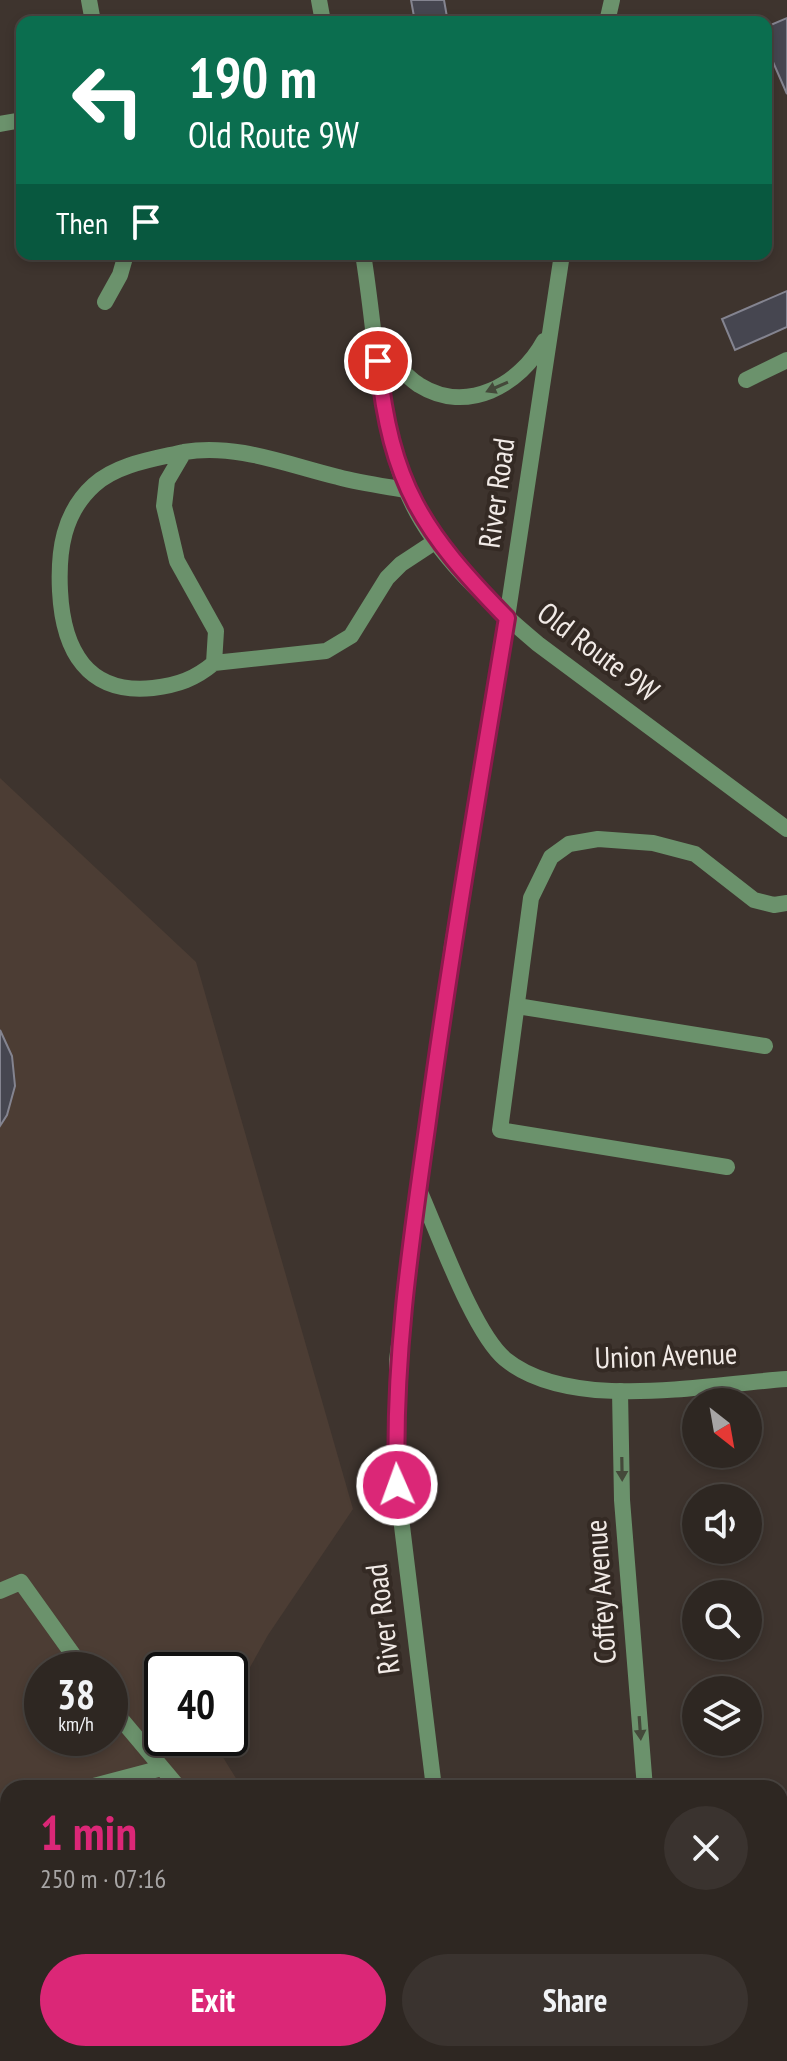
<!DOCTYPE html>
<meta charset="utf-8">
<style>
:root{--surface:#2e2722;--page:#3a332f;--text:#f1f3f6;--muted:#a7a5a5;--line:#494440;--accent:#db2777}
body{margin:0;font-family:"PT Sans Narrow",sans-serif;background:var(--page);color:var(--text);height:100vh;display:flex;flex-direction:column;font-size:30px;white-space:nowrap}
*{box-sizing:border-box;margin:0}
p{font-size:26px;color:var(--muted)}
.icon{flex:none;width:44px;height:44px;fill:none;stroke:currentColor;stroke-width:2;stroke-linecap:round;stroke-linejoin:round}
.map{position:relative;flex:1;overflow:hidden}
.side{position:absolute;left:0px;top:1780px;width:788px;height:282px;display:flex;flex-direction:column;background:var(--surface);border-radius:24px 24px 0 0;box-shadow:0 4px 12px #0003,0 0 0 2px var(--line)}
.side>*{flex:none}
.guide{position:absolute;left:16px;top:16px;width:756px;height:244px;border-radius:16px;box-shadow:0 4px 12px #0003,0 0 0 2px var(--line);background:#0b6e4f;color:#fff;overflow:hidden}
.needle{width:52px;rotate:149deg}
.buttons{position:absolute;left:682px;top:1388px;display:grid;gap:16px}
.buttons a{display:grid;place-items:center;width:80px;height:80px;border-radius:50%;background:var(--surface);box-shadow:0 4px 12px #0003,0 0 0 2px var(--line);font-size:40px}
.speed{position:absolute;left:24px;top:1652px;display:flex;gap:16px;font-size:40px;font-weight:700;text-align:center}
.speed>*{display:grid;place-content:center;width:104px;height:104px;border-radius:50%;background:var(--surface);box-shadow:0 4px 12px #0003,0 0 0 2px var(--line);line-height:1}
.speed small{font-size:20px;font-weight:400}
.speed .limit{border:4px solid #111;border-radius:12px;background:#fff;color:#111}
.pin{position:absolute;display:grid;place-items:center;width:68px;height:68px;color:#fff;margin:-34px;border:4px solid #fff;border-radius:50%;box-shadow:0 2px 8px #0007}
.me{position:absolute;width:88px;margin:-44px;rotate:358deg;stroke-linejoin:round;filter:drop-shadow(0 0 6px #0008)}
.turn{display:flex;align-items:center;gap:28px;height:168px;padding:0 40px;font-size:36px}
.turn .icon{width:104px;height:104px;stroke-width:2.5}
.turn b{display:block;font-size:56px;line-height:68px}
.then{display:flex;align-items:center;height:76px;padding:0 40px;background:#0003;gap:16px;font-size:30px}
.round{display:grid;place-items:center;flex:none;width:84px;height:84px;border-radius:42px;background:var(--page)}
.summary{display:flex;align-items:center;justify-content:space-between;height:136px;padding:0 40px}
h1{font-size:48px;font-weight:700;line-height:60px;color:var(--accent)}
.button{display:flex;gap:16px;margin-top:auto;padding:16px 40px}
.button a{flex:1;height:92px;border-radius:48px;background:var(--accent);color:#fff;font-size:32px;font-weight:700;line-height:92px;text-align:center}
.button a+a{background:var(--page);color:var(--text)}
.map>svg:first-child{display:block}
.built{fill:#4c3d34;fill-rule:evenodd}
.building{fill:#464650;stroke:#848490;stroke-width:2}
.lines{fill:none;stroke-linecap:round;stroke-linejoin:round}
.service{stroke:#6b926c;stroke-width:16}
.minor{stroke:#6b926c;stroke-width:16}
.tertiary{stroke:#6b926c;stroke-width:16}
.oneway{fill:#44493a}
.route-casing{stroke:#8e194d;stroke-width:20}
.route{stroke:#db2777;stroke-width:14}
.labels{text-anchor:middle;stroke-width:8;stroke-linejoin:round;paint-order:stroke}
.street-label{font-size:30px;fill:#f1eae6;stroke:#342a24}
</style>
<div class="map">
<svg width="787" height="2061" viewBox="0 0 787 2061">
<rect width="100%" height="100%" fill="#3e342e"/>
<path class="built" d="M 0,778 L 196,962 L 353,1509 L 268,1635 L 230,1703 L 230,1670 L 162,1670 L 162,1738 L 211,1738 L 242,1788 L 8,1788 L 8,2054 L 405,2054 L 410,2061 L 0,2061 ZM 42,1670 L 110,1670 L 110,1738 L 42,1738 Z"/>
<path class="building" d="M 411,0 L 444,0 L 447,17 L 415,22 Z
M 787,18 L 787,94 L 766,46 L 766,27 Z
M 787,291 L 787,327 L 735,350 L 722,319 Z
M 0,1030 L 12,1056 L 15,1086 L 7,1115 L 0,1126 Z
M 21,2054 L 183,2054 L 186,2061 L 20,2061 Z"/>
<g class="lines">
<path class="service" d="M 746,380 L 787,360
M 184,452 C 154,459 117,464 94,485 C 63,513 58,551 60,591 C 63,650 87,695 153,688 C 178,685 195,679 214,663 L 216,631 L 177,561 L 164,506 L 167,481 L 184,452 C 236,443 288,465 338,477 C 360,483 383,486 406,490
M 214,663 L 326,651 L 351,636 L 387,578 L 401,564 L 436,541
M 517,1006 L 765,1046
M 727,1167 L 500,1130 L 531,898 L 551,857 L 569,844 L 598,839 L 653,843 L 695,854 L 754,900 L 774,905 L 787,903
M 0,1591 L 21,1582 L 84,1670
M 110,1706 L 179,1788
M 86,1788 L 162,1768
M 0,1811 L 8,1809
M 346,2054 L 350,2061"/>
<path class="minor" d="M 89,0 L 93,22
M 0,124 L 22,120
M 105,302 L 120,275 L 126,254
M 620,1391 L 622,1500 L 645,1788
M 665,2054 L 666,2061"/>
<path class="tertiary" d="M 319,0 L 323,22
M 607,22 L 612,0
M 363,254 C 376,332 377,413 405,487 C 429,550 488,602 538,644 L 787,829
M 378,338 C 390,356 401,373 419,385 C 467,415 520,385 544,341
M 419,1190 C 438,1232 473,1332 505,1359 C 571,1413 708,1384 787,1379
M 434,1788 L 397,1485 L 397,1360 L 452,946 L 507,618 L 562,254
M 511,2054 L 514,2061"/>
</g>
<defs><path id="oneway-solid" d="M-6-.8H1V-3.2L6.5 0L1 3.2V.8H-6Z" transform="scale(2)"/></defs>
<g class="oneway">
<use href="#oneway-solid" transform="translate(497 387) rotate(156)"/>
<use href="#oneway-solid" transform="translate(622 1469) rotate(89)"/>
<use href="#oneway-solid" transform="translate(640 1728) rotate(86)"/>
</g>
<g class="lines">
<defs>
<path id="route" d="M 378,361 C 391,485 422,531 507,618 C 479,788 450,957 427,1128 C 410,1247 393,1364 397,1485"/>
</defs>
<use href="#route" class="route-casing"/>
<use href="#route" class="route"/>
</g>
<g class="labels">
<g class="street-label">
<text transform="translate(497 493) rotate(-82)" y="10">River Road</text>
<text transform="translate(598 652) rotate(37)" y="10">Old Route 9W</text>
<text transform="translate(666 1356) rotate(-2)" y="10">Union Avenue</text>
<text transform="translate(601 1592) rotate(-94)" y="10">Coffey Avenue</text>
<text transform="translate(383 1619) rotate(-97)" y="10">River Road</text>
</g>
</g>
</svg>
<div class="buttons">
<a><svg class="needle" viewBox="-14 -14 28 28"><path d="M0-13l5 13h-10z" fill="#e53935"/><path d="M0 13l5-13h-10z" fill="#a7a5a5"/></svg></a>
<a><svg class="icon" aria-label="sound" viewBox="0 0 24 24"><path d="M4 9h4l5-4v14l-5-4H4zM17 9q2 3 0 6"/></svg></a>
<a><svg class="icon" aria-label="search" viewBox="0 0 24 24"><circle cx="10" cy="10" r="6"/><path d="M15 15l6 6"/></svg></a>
<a><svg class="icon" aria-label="layers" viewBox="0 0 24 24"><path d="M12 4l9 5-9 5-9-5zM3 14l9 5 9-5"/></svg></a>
</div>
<div class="speed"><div>38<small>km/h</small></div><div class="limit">40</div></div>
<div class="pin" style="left:378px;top:361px;background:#d93025"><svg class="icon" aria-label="arrive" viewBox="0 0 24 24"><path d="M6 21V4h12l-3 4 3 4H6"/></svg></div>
<svg class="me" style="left:397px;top:1485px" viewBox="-20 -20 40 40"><circle r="17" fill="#db2777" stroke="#fff" stroke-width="3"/><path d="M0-11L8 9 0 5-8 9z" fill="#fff"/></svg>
<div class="guide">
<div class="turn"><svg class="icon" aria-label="left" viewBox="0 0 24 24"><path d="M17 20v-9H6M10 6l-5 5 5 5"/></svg><div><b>190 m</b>Old Route 9W</div></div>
<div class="then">Then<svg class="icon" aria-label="arrive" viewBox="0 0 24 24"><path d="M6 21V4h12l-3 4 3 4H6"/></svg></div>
</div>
<section class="side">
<div class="summary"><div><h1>1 min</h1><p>250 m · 07:16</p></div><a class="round"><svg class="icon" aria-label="close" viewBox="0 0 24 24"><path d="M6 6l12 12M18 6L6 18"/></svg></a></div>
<div class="button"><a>Exit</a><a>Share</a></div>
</section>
</div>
